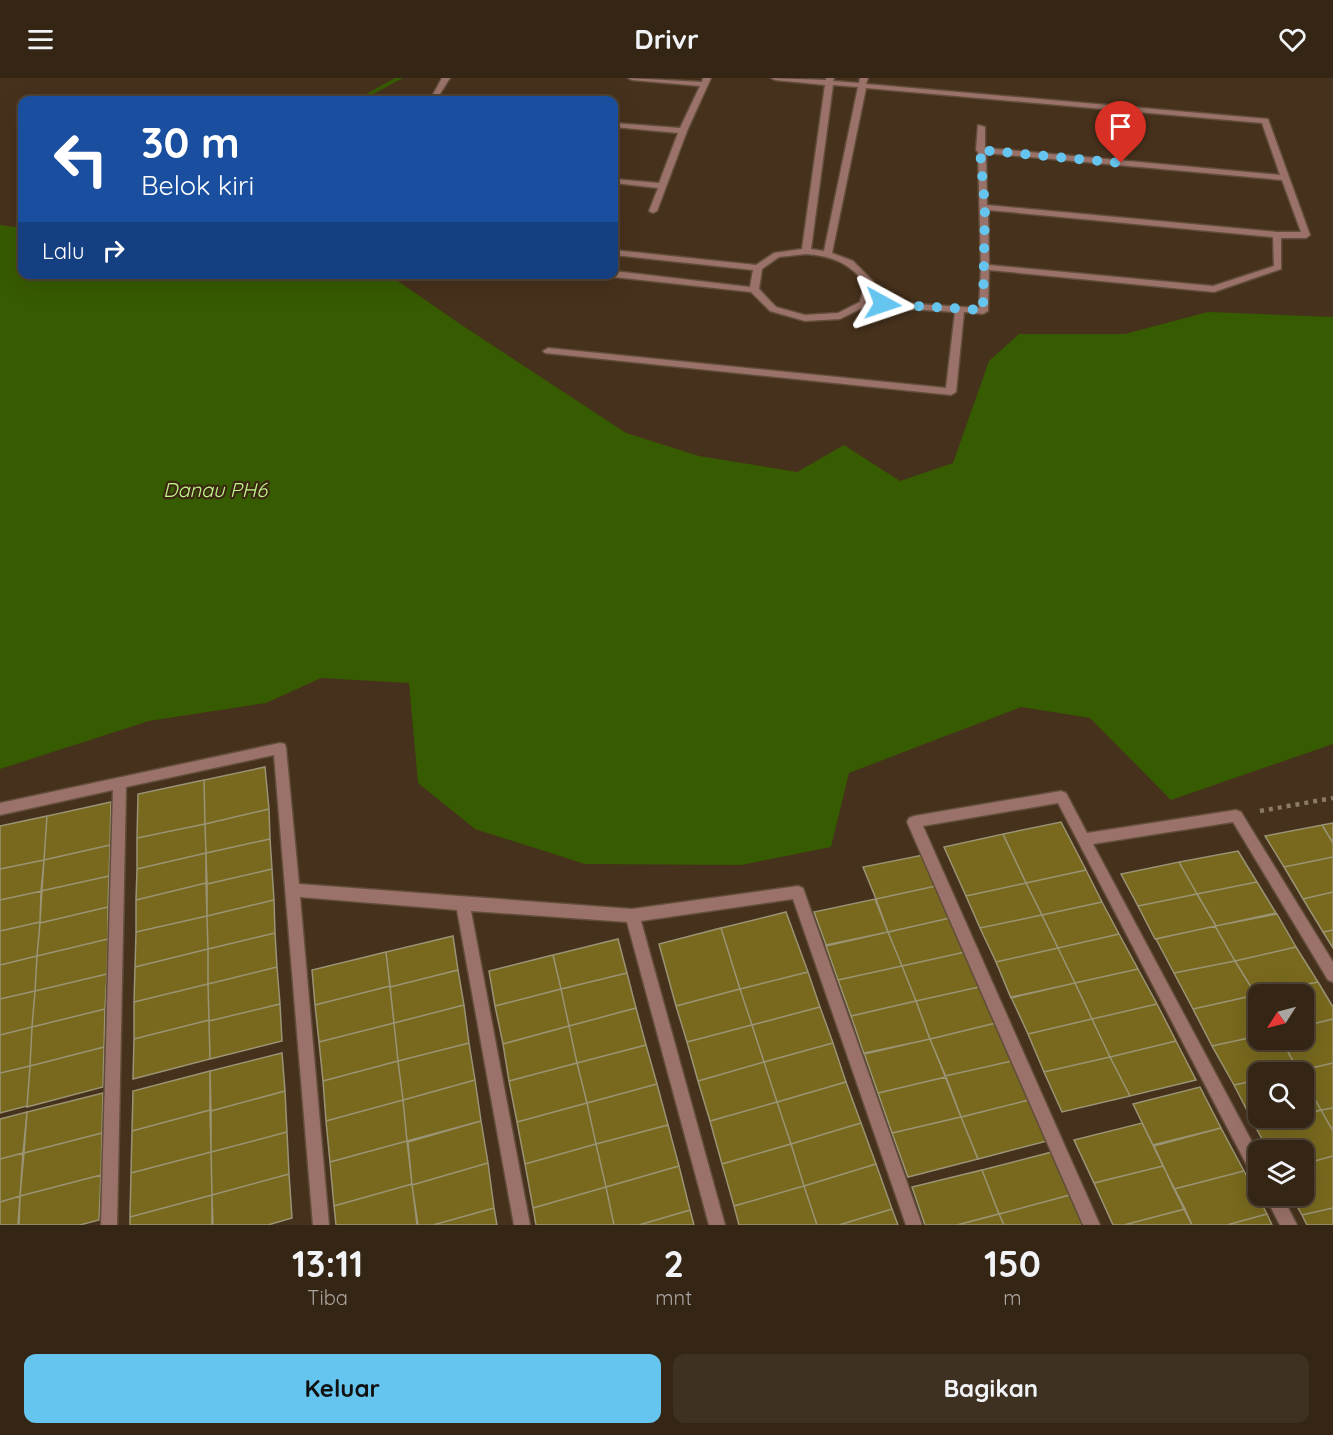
<!DOCTYPE html>
<html lang="id">
<style>
:root{--surface:#342515;--page:#3f3122;--text:#f1f3f6;--muted:#a9a5a0;--line:#4e4234;--accent:#65c5ef}
body{margin:0;font-family:Quicksand,sans-serif;background:var(--page);color:var(--text);height:100vh;display:flex;flex-direction:column;font-size:22px;white-space:nowrap}
*{box-sizing:border-box;margin:0}
p{font-size:20px;color:var(--muted)}
.icon{flex:none;width:33px;height:33px;fill:none;stroke:currentColor;stroke-width:2;stroke-linecap:round;stroke-linejoin:round}
.map{position:relative;height:1147px;overflow:hidden}
.side{display:flex;flex-direction:column;background:var(--surface);flex:1}
.side>*{flex:none}
.banner{position:absolute;left:18px;top:18px;width:600px;height:183px;border-radius:12px;box-shadow:0 6px 24px #0002,0 0 0 2px var(--line);background:#1a4fa0;color:#fff;overflow:hidden}
.needle{width:39px;rotate:234deg}
.buttons{position:absolute;left:1248px;top:906px;display:grid;gap:12px}
.buttons a{display:grid;place-items:center;width:66px;height:66px;border-radius:12px;background:var(--surface);box-shadow:0 6px 24px #0002,0 0 0 2px var(--line);font-size:30px}
.pin{position:absolute;display:grid;place-items:center;width:51px;height:51px;color:#fff;margin:-62px -26px;border-radius:50% 50% 50% 0;rotate:-45deg;box-shadow:0 0 6px #0007}
.pin .icon{rotate:45deg}
.me{position:absolute;width:66px;margin:-33px;rotate:95deg;stroke-linejoin:round;filter:drop-shadow(0 0 4px #0008)}
.turn{display:flex;align-items:center;gap:21px;height:126px;padding:0 24px;font-size:27px}
.turn .icon{width:78px;height:78px;stroke-width:2.5}
.turn b{display:block;font-size:42px;line-height:51px}
.then{display:flex;align-items:center;height:57px;padding:0 24px;background:#0003;gap:12px;font-size:22px}
.eta{display:flex;justify-content:space-evenly;align-items:center;height:102px;text-align:center}
.eta b{font-size:36px;font-weight:700;line-height:42px}
.cta{display:flex;gap:12px;margin-top:auto;padding:12px 24px}
.cta a{flex:1;height:69px;border-radius:12px;background:var(--accent);color:#111;font-size:24px;font-weight:700;line-height:69px;text-align:center}
.cta a+a{background:var(--page);color:var(--text)}
header{display:flex;justify-content:space-between;align-items:center;height:78px;padding:0 24px;background:var(--surface);font-size:27px;font-weight:700}
.map>svg:first-child{display:block}
.water{fill:#375b00}
.lines{fill:none;stroke-linecap:round;stroke-linejoin:round}
.stream{fill:#375b00;fill-rule:evenodd}
.building{fill:#78691e;stroke:#9a9474;stroke-width:1.5}
.street-casing{stroke:#614d3a;stroke-width:3}
.path{stroke:#8c7a68;stroke-width:4.5;stroke-dasharray:4 5;stroke-linecap:butt}
.street{fill:#9a7269;fill-rule:evenodd}
.route{stroke:#65c5ef;stroke-width:10;stroke-dasharray:0 18}
.labels{text-anchor:middle;stroke-width:4.5;stroke-linejoin:round;paint-order:stroke}
.water-label{font-size:20px;font-style:italic;fill:#c0f78b;stroke:#3b2712}
</style>
<header><svg class="icon" aria-label="menu" viewBox="0 0 24 24"><path d="M4 6h16M4 12h16M4 18h16"/></svg>Drivr<svg class="icon" aria-label="heart" viewBox="0 0 24 24"><path d="M12 20l-8-8c-3-5 5-10 8-4 3-6 11-1 8 4z"/></svg></header>
<div class="map">
<svg width="1333" height="1147" viewBox="0 0 1333 1147">
<rect width="100%" height="100%" fill="#46311c"/>
<path class="water" d="M 0,147 L 22,150 L 22,196 L 389,197 L 463,248 L 626,355 L 699,378 L 797,394 L 844,367 L 900,403 L 953,385 L 989,283 L 1019,256 L 1125,256 L 1208,234 L 1333,239 L 1333,666 L 1171,722 L 1090,640 L 1021,629 L 849,695 L 831,769 L 741,787 L 585,786 L 475,751 L 418,705 L 409,605 L 321,600 L 266,625 L 149,643 L 0,691 Z"/>
<g class="lines">
<path class="stream" d="M 395,0 L 403,0 L 362,22 L 355,22 Z"/>
</g>
<path class="building" d="M 265,689 L 269,731 L 205,746 L 204,702 Z
M 204,702 L 205,746 L 137,760 L 138,716 Z
M 111,724 L 110,767 L 44,782 L 47,738 Z
M 269,731 L 270,761 L 206,775 L 205,746 Z
M 47,738 L 44,782 L 0,791 L 0,748 Z
M 1061,744 L 1086,792 L 1026,805 L 1003,756 Z
M 1333,745 L 1333,765 L 1322,747 Z
M 205,746 L 206,775 L 137,791 L 137,760 Z
M 1322,747 L 1333,765 L 1333,779 L 1284,789 L 1265,758 Z
M 1003,756 L 1026,805 L 966,818 L 944,769 Z
M 270,761 L 272,791 L 207,806 L 206,775 Z
M 110,767 L 109,798 L 41,813 L 44,782 Z
M 1238,773 L 1257,804 L 1197,816 L 1179,784 Z
M 206,775 L 206,805 L 136,822 L 137,791 Z
M 923,777 L 936,808 L 876,821 L 863,789 Z
M 1333,779 L 1333,814 L 1303,821 L 1284,789 Z
M 44,782 L 42,813 L 0,822 L 0,791 Z
M 1179,784 L 1197,816 L 1138,828 L 1121,796 Z
M 272,791 L 274,822 L 207,838 L 207,806 Z
M 1086,792 L 1102,824 L 1042,837 L 1026,805 Z
M 109,798 L 108,829 L 40,845 L 41,813 Z
M 1257,804 L 1276,835 L 1216,848 L 1197,816 Z
M 206,805 L 207,838 L 136,854 L 136,822 Z
M 1026,805 L 1042,837 L 980,850 L 966,818 Z
M 936,808 L 950,840 L 888,854 L 876,821 Z
M 42,813 L 40,844 L 0,853 L 0,822 Z
M 1333,814 L 1333,852 L 1323,854 L 1303,821 Z
M 1197,816 L 1216,848 L 1155,861 L 1138,828 Z
M 875,821 L 888,854 L 826,867 L 814,834 Z
M 274,822 L 275,855 L 208,871 L 207,838 Z
M 1102,824 L 1119,856 L 1058,870 L 1042,837 Z
M 108,829 L 108,861 L 37,878 L 40,845 Z
M 786,834 L 808,894 L 740,911 L 721,850 Z
M 1277,836 L 1296,869 L 1235,883 L 1215,848 Z
M 1042,837 L 1058,870 L 996,884 L 980,850 Z
M 207,838 L 208,871 L 135,889 L 136,854 Z
M 950,840 L 965,874 L 902,888 L 888,854 Z
M 40,844 L 37,878 L 0,887 L 0,853 Z
M 1215,848 L 1235,883 L 1174,895 L 1156,861 Z
M 721,850 L 740,911 L 676,928 L 659,866 Z
M 1333,852 L 1333,870 L 1323,854 Z
M 888,854 L 902,888 L 838,902 L 826,868 Z
M 275,855 L 277,889 L 208,906 L 208,871 Z
M 1119,856 L 1138,891 L 1075,905 L 1058,870 Z
M 453,858 L 458,892 L 390,909 L 386,874 Z
M 108,861 L 107,896 L 35,913 L 37,878 Z
M 618,861 L 627,895 L 561,911 L 553,877 Z
M 1296,869 L 1318,904 L 1256,917 L 1235,883 Z
M 1058,870 L 1075,905 L 1011,920 L 996,884 Z
M 208,871 L 208,906 L 134,924 L 135,889 Z
M 386,874 L 390,908 L 315,927 L 312,892 Z
M 965,874 L 979,909 L 916,923 L 902,888 Z
M 553,877 L 561,911 L 495,928 L 489,893 Z
M 37,878 L 35,913 L 0,921 L 0,887 Z
M 1235,883 L 1256,917 L 1193,931 L 1174,895 Z
M 902,888 L 916,923 L 851,938 L 838,902 Z
M 277,889 L 280,926 L 209,943 L 208,906 Z
M 1138,891 L 1157,926 L 1092,941 L 1075,905 Z
M 458,892 L 464,927 L 394,945 L 390,909 Z
M 808,894 L 820,929 L 752,947 L 740,911 Z
M 627,895 L 636,930 L 569,948 L 561,911 Z
M 107,896 L 105,931 L 32,949 L 35,913 Z
M 1318,904 L 1333,929 L 1333,941 L 1304,948 L 1304,916 L 1260,916 Z
M 1075,905 L 1092,941 L 1028,956 L 1011,919 Z
M 208,906 L 209,942 L 134,961 L 134,924 Z
M 390,908 L 394,945 L 319,964 L 315,927 Z
M 979,909 L 996,945 L 930,961 L 916,923 Z
M 561,911 L 569,948 L 503,966 L 495,928 Z
M 740,911 L 752,947 L 687,964 L 676,928 Z
M 35,913 L 32,949 L 0,957 L 0,921 Z
M 1256,917 L 1258,923 L 1258,958 L 1212,968 L 1193,931 Z
M 916,923 L 930,961 L 864,976 L 851,938 Z
M 280,926 L 282,963 L 210,981 L 209,943 Z
M 1157,926 L 1176,963 L 1110,979 L 1092,941 Z
M 464,927 L 469,965 L 398,983 L 394,945 Z
M 820,929 L 833,965 L 764,984 L 752,947 Z
M 636,930 L 646,967 L 577,985 L 569,948 Z
M 105,931 L 104,969 L 30,988 L 32,949 Z
M 1092,941 L 1110,979 L 1044,994 L 1028,956 Z
M 1333,941 L 1333,985 L 1299,993 L 1281,962 L 1304,962 L 1304,948 Z
M 209,942 L 210,981 L 133,1001 L 134,961 Z
M 394,945 L 398,983 L 323,1003 L 319,964 Z
M 996,945 L 1012,983 L 945,998 L 930,961 Z
M 752,947 L 764,984 L 698,1003 L 687,964 Z
M 569,948 L 577,985 L 509,1003 L 503,966 Z
M 32,949 L 30,988 L 0,995 L 0,957 Z
M 1258,958 L 1258,962 L 1281,962 L 1299,993 L 1258,994 L 1258,1002 L 1234,1007 L 1212,968 Z
M 930,961 L 946,999 L 878,1015 L 864,975 Z
M 1176,963 L 1196,1002 L 1130,1018 L 1110,979 Z
M 469,965 L 475,1002 L 403,1022 L 398,983 Z
M 833,965 L 846,1004 L 777,1024 L 764,984 Z
M 646,967 L 657,1006 L 587,1025 L 577,985 Z
M 104,969 L 103,1009 L 27,1029 L 30,988 Z
M 282,975 L 285,1013 L 211,1033 L 210,993 Z
M 1110,979 L 1130,1018 L 1062,1034 L 1044,994 Z
M 398,983 L 403,1022 L 326,1043 L 323,1003 Z
M 1012,983 L 1029,1022 L 961,1039 L 945,998 Z
M 764,984 L 777,1024 L 710,1043 L 698,1003 Z
M 577,985 L 587,1025 L 517,1044 L 509,1003 Z
M 1333,985 L 1333,1030 L 1321,1032 L 1304,1001 L 1304,994 L 1299,993 Z
M 30,988 L 27,1028 L 0,1035 L 0,995 Z
M 210,993 L 210,1032 L 132,1053 L 133,1013 Z
M 946,999 L 961,1039 L 892,1055 L 878,1015 Z
M 1304,1001 L 1321,1032 L 1304,1037 Z
M 475,1002 L 481,1043 L 407,1063 L 403,1022 Z
M 1258,1002 L 1258,1040 L 1291,1040 L 1255,1048 L 1234,1007 Z
M 846,1004 L 861,1045 L 791,1066 L 777,1024 Z
M 657,1006 L 668,1047 L 596,1066 L 587,1025 Z
M 1200,1009 L 1221,1050 L 1153,1067 L 1133,1026 Z
M 285,1013 L 287,1054 L 211,1074 L 211,1033 Z
M 103,1015 L 102,1055 L 24,1075 L 27,1034 Z
M 403,1022 L 407,1063 L 330,1084 L 326,1043 Z
M 1029,1022 L 1047,1063 L 978,1081 L 961,1039 Z
M 777,1024 L 791,1066 L 722,1086 L 710,1043 Z
M 587,1025 L 596,1066 L 525,1086 L 517,1044 Z
M 1333,1030 L 1333,1053 L 1321,1032 Z
M 210,1032 L 211,1074 L 131,1095 L 132,1053 Z
M 1321,1032 L 1333,1053 L 1333,1078 L 1304,1086 L 1304,1072 L 1268,1072 L 1255,1048 L 1291,1040 L 1304,1040 L 1304,1037 Z
M 27,1034 L 23,1075 L 0,1081 L 0,1041 Z
M 961,1039 L 978,1081 L 908,1099 L 892,1055 Z
M 481,1043 L 488,1085 L 412,1107 L 408,1064 Z
M 861,1045 L 876,1086 L 804,1108 L 791,1066 Z
M 1142,1045 L 1163,1088 L 1094,1105 L 1074,1062 Z
M 668,1047 L 679,1088 L 606,1109 L 596,1066 Z
M 1221,1050 L 1244,1093 L 1174,1111 L 1154,1068 Z
M 287,1054 L 289,1096 L 212,1117 L 211,1074 Z
M 102,1055 L 101,1097 L 20,1118 L 24,1075 Z
M 407,1063 L 412,1106 L 334,1128 L 330,1084 Z
M 596,1066 L 606,1109 L 533,1130 L 525,1086 Z
M 791,1066 L 804,1108 L 734,1128 L 722,1086 Z
M 211,1074 L 212,1117 L 130,1139 L 131,1095 Z
M 1052,1074 L 1070,1117 L 999,1136 L 982,1092 Z
M 23,1075 L 20,1118 L 0,1124 L 0,1081 Z
M 1333,1078 L 1333,1130 L 1302,1137 L 1291,1118 L 1304,1118 L 1304,1086 Z
M 488,1085 L 494,1130 L 433,1147 L 418,1147 L 412,1107 Z
M 876,1086 L 892,1131 L 839,1147 L 817,1147 L 804,1108 Z
M 679,1088 L 690,1132 L 639,1147 L 614,1147 L 606,1109 Z
M 1163,1088 L 1185,1131 L 1124,1147 L 1113,1147 L 1094,1105 Z
M 982,1092 L 999,1136 L 957,1147 L 925,1147 L 912,1109 Z
M 1244,1093 L 1267,1136 L 1227,1147 L 1192,1147 L 1174,1111 Z
M 289,1096 L 292,1140 L 268,1147 L 213,1147 L 212,1117 Z
M 101,1097 L 99,1142 L 80,1147 L 19,1147 L 20,1118 Z
M 412,1106 L 417,1147 L 336,1147 L 334,1128 Z
M 804,1108 L 817,1147 L 739,1147 L 734,1128 Z
M 606,1109 L 614,1147 L 536,1147 L 533,1130 Z
M 212,1117 L 212,1147 L 130,1147 L 130,1139 Z
M 1070,1117 L 1083,1147 L 1004,1147 L 999,1136 Z
M 20,1118 L 18,1147 L 0,1147 L 0,1124 Z
M 494,1130 L 497,1147 L 433,1147 Z
M 1333,1130 L 1333,1147 L 1307,1147 L 1302,1137 Z
M 892,1131 L 898,1147 L 839,1147 Z
M 1185,1131 L 1192,1147 L 1124,1147 Z
M 690,1132 L 694,1147 L 639,1147 Z
M 999,1136 L 1004,1147 L 957,1147 Z
M 1267,1136 L 1272,1147 L 1227,1147 Z"/>
<g class="lines">
<defs>
<path id="street" d="M 442,0 L 450,0 L 436,22 L 430,22 Z
M 628,0 L 702,4 L 703,0 L 711,0 L 687,53 L 657,133 L 653,135 L 649,133 L 658,110 L 614,105 L 614,101 L 659,105 L 678,55 L 614,49 L 614,45 L 680,50 L 700,8 L 632,2 Z
M 771,0 L 826,2 L 826,0 L 834,0 L 833,3 L 859,5 L 860,0 L 868,0 L 866,6 L 1268,41 L 1310,157 L 1306,160 L 1281,160 L 1281,191 L 1214,214 L 989,192 L 988,233 L 983,236 L 964,234 L 956,314 L 951,317 L 545,275 L 543,273 L 548,270 L 946,310 L 955,234 L 866,228 L 840,241 L 805,243 L 770,233 L 751,214 L 614,199 L 610,196 L 614,196 L 614,193 L 750,209 L 753,192 L 614,177 L 614,172 L 756,187 L 774,175 L 802,171 L 825,7 L 775,2 ZM 833,7 L 858,9 L 824,173 L 811,171 ZM 866,10 L 1262,45 L 1280,97 L 985,70 L 985,49 L 978,47 L 976,72 L 978,74 L 981,189 L 979,230 L 869,223 L 874,205 L 873,203 L 853,183 L 832,175 ZM 986,75 L 1282,102 L 1301,154 L 1277,154 L 987,127 ZM 988,132 L 1273,159 L 1274,188 L 1213,208 L 989,187 ZM 806,176 C 832,178 849,185 865,205 L 860,224 L 838,235 L 805,237 L 776,229 L 759,211 L 762,191 L 779,179 Z
M 280,665 L 285,666 L 286,670 L 299,806 L 632,831 L 798,808 L 803,810 L 922,1147 L 906,1147 L 793,821 L 641,843 L 725,1147 L 709,1147 L 627,844 L 471,833 L 530,1147 L 514,1147 L 457,832 L 300,819 L 329,1147 L 313,1147 L 274,677 L 126,709 L 117,1147 L 101,1147 L 113,712 L 0,737 L 0,725 Z
M 1061,713 L 1066,715 L 1087,755 L 1236,732 L 1241,734 L 1333,884 L 1333,904 L 1328,902 L 1233,744 L 1093,766 L 1258,1075 L 1258,1099 L 1252,1097 L 1058,725 L 923,748 L 1100,1147 L 1083,1147 L 907,744 L 909,740 L 914,738 Z
M 1265,1118 L 1282,1118 L 1297,1147 L 1280,1147 Z"/>
</defs>
<use href="#street" class="street-casing"/>
<path class="path" d="M 1260,733 L 1333,720"/>
<use href="#street" class="street"/>
</g>
<g class="lines">
<path class="route" d="M 883,226 L 983,232 L 985,129 L 980,72 L 1121,85"/>
</g>
<g class="labels">
<g class="water-label">
<text x="215" y="419">Danau PH6</text>
</g>
</g>
</svg>
<div class="buttons">
<a><svg class="needle" viewBox="-14 -14 28 28"><path d="M0-13l5 13h-10z" fill="#e53935"/><path d="M0 13l5-13h-10z" fill="#a9a5a0"/></svg></a>
<a><svg class="icon" aria-label="search" viewBox="0 0 24 24"><circle cx="10" cy="10" r="6"/><path d="M15 15l6 6"/></svg></a>
<a><svg class="icon" aria-label="layers" viewBox="0 0 24 24"><path d="M12 4l9 5-9 5-9-5zM3 14l9 5 9-5"/></svg></a>
</div>
<div class="pin" style="left:1121px;top:85px;background:#d93025"><svg class="icon" aria-label="arrive" viewBox="0 0 24 24"><path d="M6 21V4h12l-3 4 3 4H6"/></svg></div>
<svg class="me" style="left:883px;top:226px" viewBox="-20 -20 40 40"><path d="M0-17L14 15 0 8-14 15z" fill="#65c5ef" stroke="#fff" stroke-width="4"/></svg>
<div class="banner">
<div class="turn"><svg class="icon" aria-label="left" viewBox="0 0 24 24"><path d="M17 20v-9H6M10 6l-5 5 5 5"/></svg><div><b>30 m</b>Belok kiri</div></div>
<div class="then">Lalu<svg class="icon" aria-label="right" viewBox="0 0 24 24"><path d="M7 20v-9h11M14 6l5 5-5 5"/></svg></div>
</div>
</div>
<section class="side">
<div class="eta">
<div><b>13:11</b><p>Tiba</p></div>
<div><b>2</b><p>mnt</p></div>
<div><b>150</b><p>m</p></div>
</div>
<div class="cta"><a>Keluar</a><a>Bagikan</a></div>
</section>
